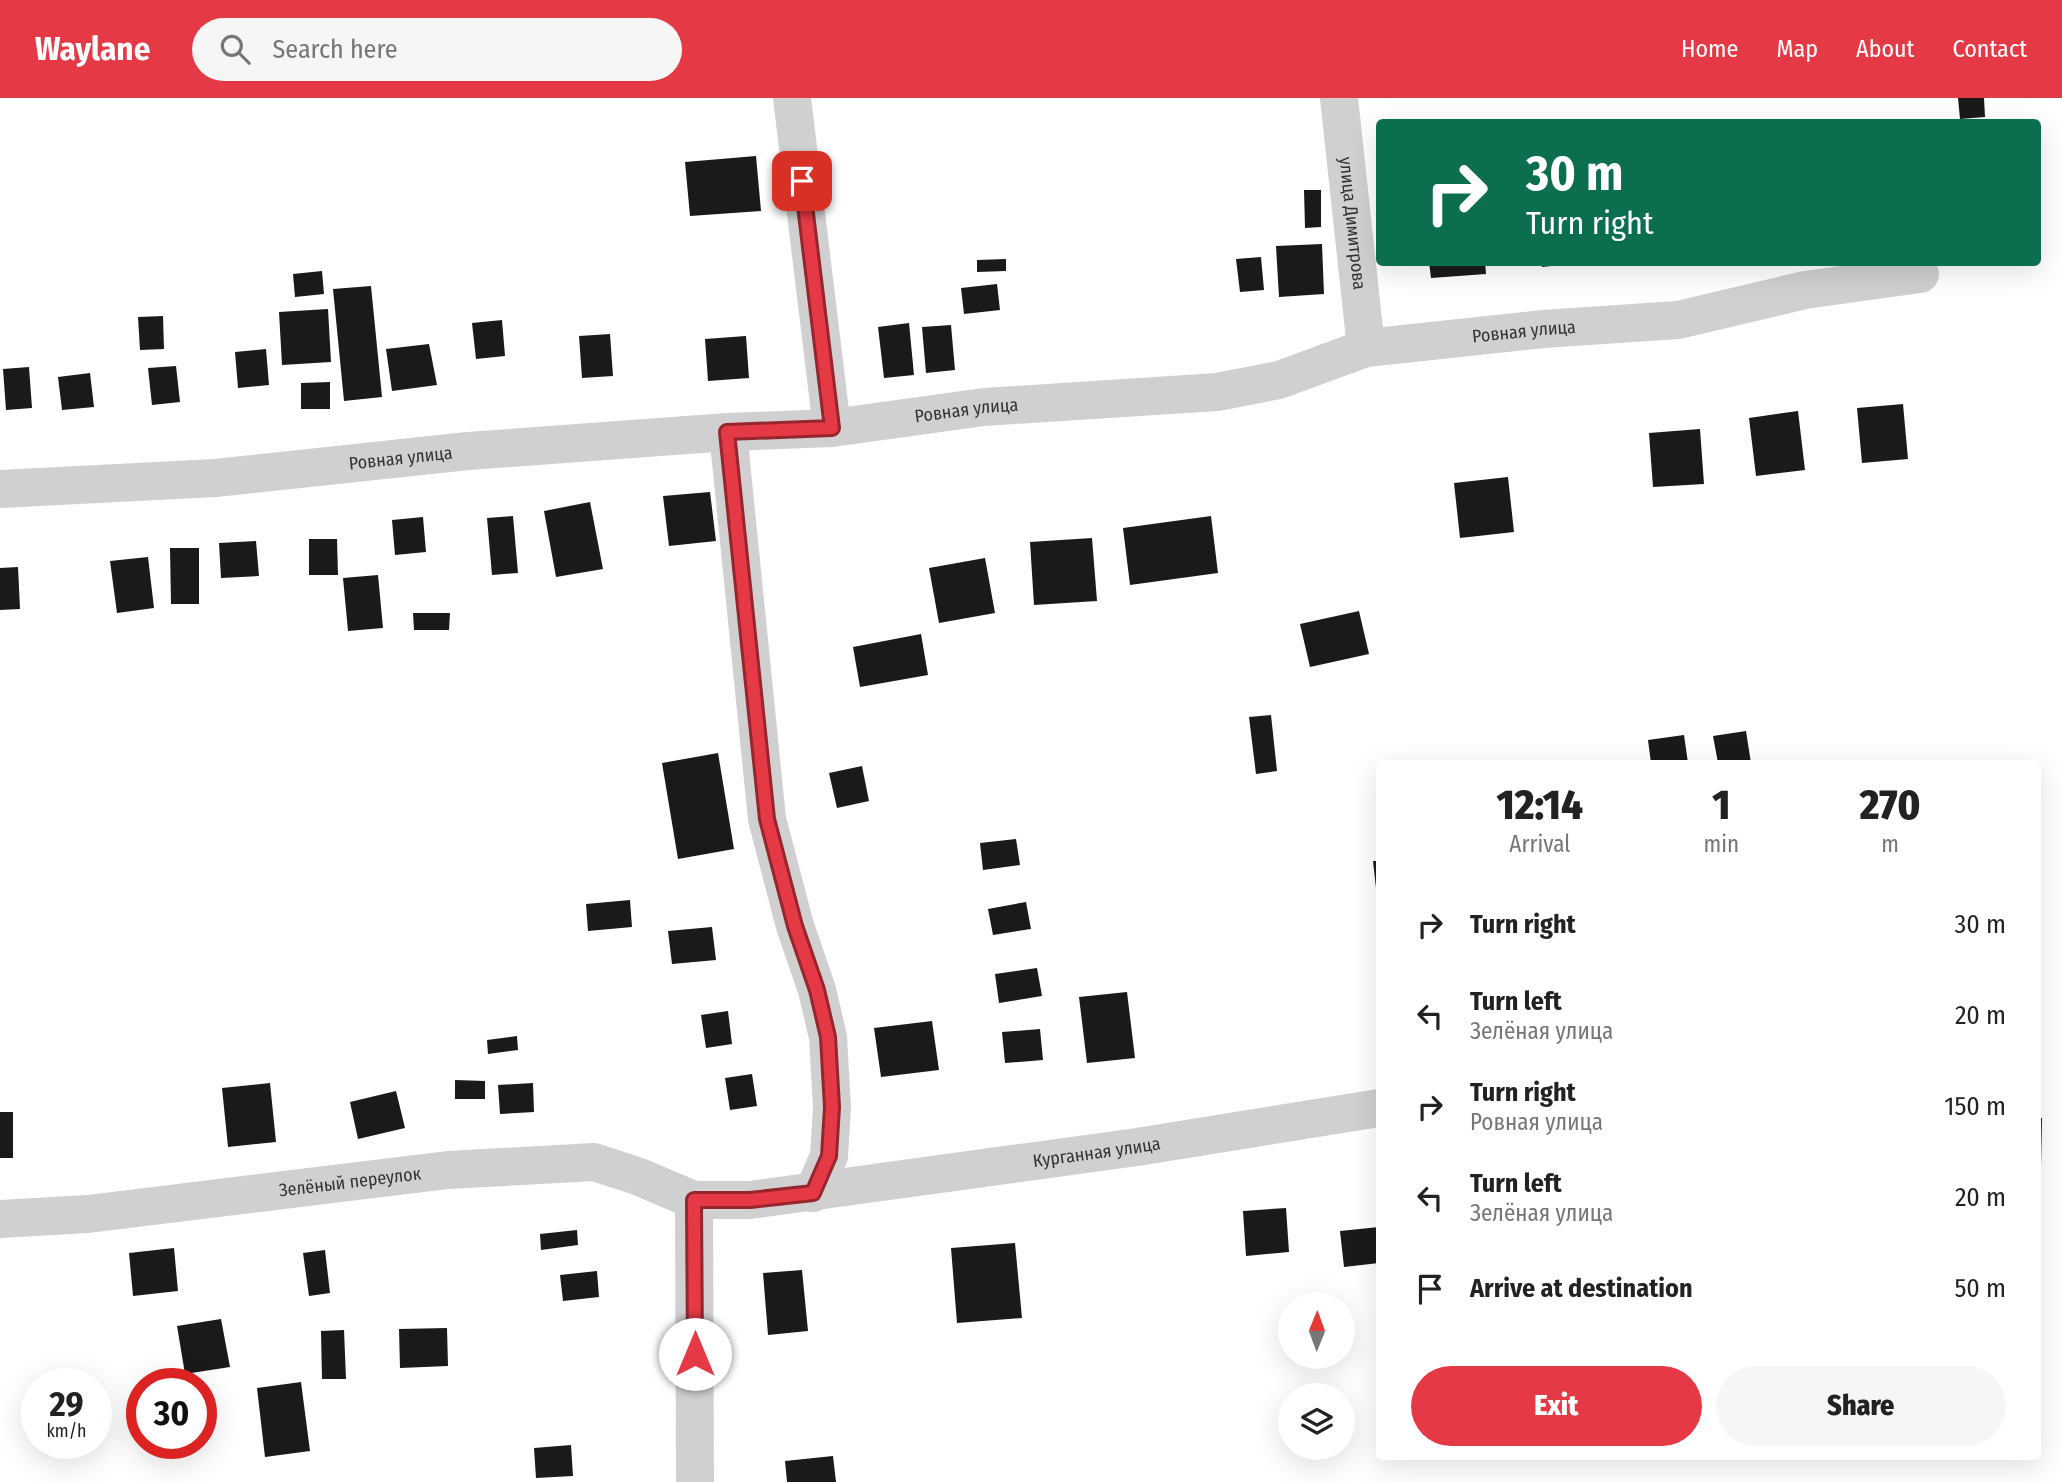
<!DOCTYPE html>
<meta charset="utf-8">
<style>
:root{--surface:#fff;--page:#f6f6f6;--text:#222;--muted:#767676;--accent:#e63946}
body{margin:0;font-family:"Fira Sans Condensed",sans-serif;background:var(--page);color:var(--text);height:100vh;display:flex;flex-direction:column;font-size:26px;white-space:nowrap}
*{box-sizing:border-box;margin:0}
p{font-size:23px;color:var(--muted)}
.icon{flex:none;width:38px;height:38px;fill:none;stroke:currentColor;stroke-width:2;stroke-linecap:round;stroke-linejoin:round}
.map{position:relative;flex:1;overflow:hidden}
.drawer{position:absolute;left:1376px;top:662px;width:665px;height:700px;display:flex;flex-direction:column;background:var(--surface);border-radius:7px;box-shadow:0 7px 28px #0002}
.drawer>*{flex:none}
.banner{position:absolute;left:1376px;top:21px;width:665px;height:147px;border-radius:7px;box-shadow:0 7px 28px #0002;background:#0b6e4f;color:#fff;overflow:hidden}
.needle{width:46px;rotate:1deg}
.tools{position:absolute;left:1278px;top:1194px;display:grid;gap:14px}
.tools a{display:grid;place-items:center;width:77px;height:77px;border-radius:50%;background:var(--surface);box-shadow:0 7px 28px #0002;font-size:35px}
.speed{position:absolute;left:21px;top:1270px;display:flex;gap:14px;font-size:35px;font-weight:700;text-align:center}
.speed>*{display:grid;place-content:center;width:91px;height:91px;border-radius:50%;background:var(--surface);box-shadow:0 7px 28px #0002;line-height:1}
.speed small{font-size:18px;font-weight:400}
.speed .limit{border:10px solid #d22;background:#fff;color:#111}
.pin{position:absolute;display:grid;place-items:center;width:60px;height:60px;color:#fff;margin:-30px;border-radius:14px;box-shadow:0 4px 10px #0006}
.me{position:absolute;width:77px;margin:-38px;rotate:0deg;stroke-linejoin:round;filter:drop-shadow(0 0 5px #0008)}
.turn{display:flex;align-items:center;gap:24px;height:147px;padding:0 35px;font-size:32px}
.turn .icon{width:91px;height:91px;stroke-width:2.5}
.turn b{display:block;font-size:49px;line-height:60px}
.eta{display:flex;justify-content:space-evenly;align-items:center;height:119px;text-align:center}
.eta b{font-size:42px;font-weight:800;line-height:49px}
.button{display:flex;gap:14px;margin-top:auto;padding:14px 35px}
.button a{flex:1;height:80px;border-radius:42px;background:var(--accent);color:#fff;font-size:28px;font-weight:800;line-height:80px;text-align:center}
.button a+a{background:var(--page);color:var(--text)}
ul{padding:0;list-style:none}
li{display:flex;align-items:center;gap:21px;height:91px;padding:0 35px}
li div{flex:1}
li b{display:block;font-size:26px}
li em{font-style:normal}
header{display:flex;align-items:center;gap:42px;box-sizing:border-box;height:98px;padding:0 35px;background:var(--accent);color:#fff}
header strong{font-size:33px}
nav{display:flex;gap:38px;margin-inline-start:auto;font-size:24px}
.search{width:490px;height:63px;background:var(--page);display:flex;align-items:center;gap:18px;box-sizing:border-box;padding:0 24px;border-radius:38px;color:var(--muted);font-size:26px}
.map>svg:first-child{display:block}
.building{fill:#1a1a1a}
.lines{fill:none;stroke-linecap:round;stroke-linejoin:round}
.minor{stroke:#d0d0d0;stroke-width:38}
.route-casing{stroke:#96252e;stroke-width:18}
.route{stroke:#e63946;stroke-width:12}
.labels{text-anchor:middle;stroke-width:7;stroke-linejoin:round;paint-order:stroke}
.street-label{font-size:18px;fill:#333;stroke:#fff}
</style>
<header>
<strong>Waylane</strong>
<div class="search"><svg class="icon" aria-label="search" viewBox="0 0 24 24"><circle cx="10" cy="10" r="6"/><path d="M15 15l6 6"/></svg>Search here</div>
<nav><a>Home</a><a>Map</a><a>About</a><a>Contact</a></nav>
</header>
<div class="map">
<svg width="2062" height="1384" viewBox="0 0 2062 1384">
<rect width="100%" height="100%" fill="#fff"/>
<path class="building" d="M 1958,0 L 1984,0 L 1985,19 L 1960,21 Z
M 756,58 L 761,113 L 690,118 L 685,64 Z
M 1304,92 L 1321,92 L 1321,129 L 1305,130 Z
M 1322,146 L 1324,196 L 1279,199 L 1276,148 Z
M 1261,159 L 1264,192 L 1240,194 L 1236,161 Z
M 1006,161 L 1006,173 L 977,174 L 977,162 Z
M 1429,164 L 1485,164 L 1486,176 L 1431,180 Z
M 1541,164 L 1570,164 L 1570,166 L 1542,169 Z
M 322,173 L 324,196 L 295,199 L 293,176 Z
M 997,186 L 1000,212 L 964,216 L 961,190 Z
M 371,188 L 382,299 L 344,303 L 333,191 Z
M 328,211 L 331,264 L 282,267 L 279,214 Z
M 163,218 L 164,251 L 140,252 L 138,219 Z
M 502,222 L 505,258 L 476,261 L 472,225 Z
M 909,225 L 914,277 L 884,280 L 878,229 Z
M 951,227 L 955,272 L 926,275 L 922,229 Z
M 610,236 L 613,278 L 582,280 L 579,238 Z
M 746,238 L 749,280 L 708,283 L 705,241 Z
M 429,246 L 437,287 L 392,293 L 386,251 Z
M 266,251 L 269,287 L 238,290 L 235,254 Z
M 176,268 L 180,304 L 152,307 L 148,270 Z
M 29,269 L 32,310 L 6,312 L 3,271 Z
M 90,275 L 94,309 L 62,312 L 58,279 Z
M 330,284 L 330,311 L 301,311 L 301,285 Z
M 1903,306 L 1908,361 L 1862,365 L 1857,310 Z
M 1798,313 L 1805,372 L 1756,378 L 1749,320 Z
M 1700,331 L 1704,386 L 1653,389 L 1649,335 Z
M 1508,379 L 1514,434 L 1460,440 L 1454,385 Z
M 710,394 L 716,443 L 669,448 L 663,398 Z
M 590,404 L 603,471 L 556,479 L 544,413 Z
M 513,418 L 518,475 L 492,477 L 487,420 Z
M 1211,418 L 1218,475 L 1130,487 L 1123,430 Z
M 423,419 L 426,454 L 395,457 L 392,422 Z
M 1092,440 L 1097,503 L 1034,507 L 1030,444 Z
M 309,441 L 337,441 L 338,477 L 309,477 Z
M 256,443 L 259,478 L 221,480 L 219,445 Z
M 170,450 L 199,450 L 199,506 L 171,506 Z
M 148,459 L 154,510 L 117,515 L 110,463 Z
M 985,460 L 995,515 L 939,525 L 929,470 Z
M 18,469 L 20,511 L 0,512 L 0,470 Z
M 378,477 L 383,530 L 348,533 L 343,480 Z
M 1359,513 L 1369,556 L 1310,569 L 1300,526 Z
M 413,515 L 450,515 L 449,532 L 414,532 Z
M 921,536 L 928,577 L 860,589 L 853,549 Z
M 1271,617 L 1277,673 L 1256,676 L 1249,619 Z
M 1746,633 L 1751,665 L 1718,665 L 1713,638 Z
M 1684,637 L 1688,665 L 1651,665 L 1648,642 Z
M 718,655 L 734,751 L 678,761 L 662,665 Z
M 862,668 L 869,703 L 837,710 L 829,675 Z
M 1016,741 L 1020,767 L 983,772 L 980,745 Z
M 1373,763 L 1379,763 L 1379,799 L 1377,799 Z
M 630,802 L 632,829 L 588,833 L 586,806 Z
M 1026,804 L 1031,831 L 993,837 L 988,811 Z
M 712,829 L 716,862 L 672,866 L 668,833 Z
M 1037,870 L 1042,898 L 999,905 L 995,876 Z
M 1127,894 L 1135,960 L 1087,965 L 1079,899 Z
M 728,913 L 732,946 L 706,950 L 701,917 Z
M 932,923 L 939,972 L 881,979 L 874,930 Z
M 1040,931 L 1043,962 L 1005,965 L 1002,934 Z
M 517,938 L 518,952 L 488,956 L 487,942 Z
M 752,976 L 757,1008 L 730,1012 L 725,980 Z
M 455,982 L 485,983 L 485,1001 L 455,1001 Z
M 270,985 L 276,1044 L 228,1049 L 222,990 Z
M 533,985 L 534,1014 L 500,1016 L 498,987 Z
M 396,993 L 405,1030 L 358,1041 L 350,1004 Z
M 0,1014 L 13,1014 L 13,1060 L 0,1060 Z
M 2037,1020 L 2042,1020 L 2041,1069 L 2037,1069 Z
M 1286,1110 L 1289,1154 L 1246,1158 L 1243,1113 Z
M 1379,1129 L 1379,1165 L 1344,1169 L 1340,1133 Z
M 577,1132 L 578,1147 L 541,1152 L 540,1136 Z
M 1015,1145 L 1022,1220 L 957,1225 L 951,1150 Z
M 174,1150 L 178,1193 L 133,1198 L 129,1155 Z
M 325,1152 L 330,1195 L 309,1198 L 303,1155 Z
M 802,1172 L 808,1233 L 768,1237 L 763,1175 Z
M 597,1173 L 599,1199 L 563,1203 L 560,1177 Z
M 221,1221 L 230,1269 L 185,1276 L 177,1228 Z
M 447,1230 L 448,1268 L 400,1270 L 399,1231 Z
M 344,1232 L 346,1281 L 322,1281 L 321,1233 Z
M 301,1284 L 310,1353 L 265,1359 L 257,1290 Z
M 571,1347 L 573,1378 L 536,1380 L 534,1350 Z
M 833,1358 L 836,1384 L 787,1384 L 785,1363 Z"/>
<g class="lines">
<g class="minor">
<path d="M 792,0 L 832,330"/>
<path id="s1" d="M 1339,0 L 1366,250"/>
<path d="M 728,334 L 767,721 L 795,828 L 817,892 L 828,939 L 832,1009 L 829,1058 L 813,1095"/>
<path id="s2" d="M 0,391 L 215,380 L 468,353 L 728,334 L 832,330 L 984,309 L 1217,294 L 1279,282 L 1366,250 L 1543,231 L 1678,222 L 1805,192 L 1920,176"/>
<path d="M 694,1102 L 695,1384"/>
<path id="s3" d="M 0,1121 L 88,1116 L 448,1072 L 594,1064 L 637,1078 L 694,1102 L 750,1102 L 1137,1049 L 1379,1010"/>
</g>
</g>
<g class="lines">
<defs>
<path id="route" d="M 695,1256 L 694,1102 L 750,1102 L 813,1095 L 829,1058 L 832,1009 L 828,939 L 817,892 L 795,828 L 767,721 L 727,334 L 832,330 L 802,83"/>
</defs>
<use href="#route" class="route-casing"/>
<use href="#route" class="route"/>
</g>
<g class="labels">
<g class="street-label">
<text dy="6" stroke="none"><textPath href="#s1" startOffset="126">улица Димитрова</textPath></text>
<text dy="6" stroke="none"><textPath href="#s2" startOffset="1536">Ровная улица</textPath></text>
<text dy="6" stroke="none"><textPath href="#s2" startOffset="970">Ровная улица</textPath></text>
<text dy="6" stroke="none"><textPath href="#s2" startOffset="402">Ровная улица</textPath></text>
<text dy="6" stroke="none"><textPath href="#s3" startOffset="1110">Курганная улица</textPath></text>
<text dy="6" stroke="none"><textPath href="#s3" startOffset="352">Зелёный переулок</textPath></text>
</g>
</g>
</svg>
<div class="tools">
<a><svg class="needle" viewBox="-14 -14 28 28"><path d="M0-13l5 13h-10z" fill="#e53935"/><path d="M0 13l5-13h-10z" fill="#767676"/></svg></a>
<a><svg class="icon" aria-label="layers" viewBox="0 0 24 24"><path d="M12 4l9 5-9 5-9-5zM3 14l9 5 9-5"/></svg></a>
</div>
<div class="speed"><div>29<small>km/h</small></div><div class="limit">30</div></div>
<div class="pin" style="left:802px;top:83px;background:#d93025"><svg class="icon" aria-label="arrive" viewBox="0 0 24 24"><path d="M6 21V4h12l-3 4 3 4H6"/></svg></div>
<svg class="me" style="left:695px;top:1256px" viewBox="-20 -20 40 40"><circle r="19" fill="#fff"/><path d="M0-13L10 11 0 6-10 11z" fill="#e63946"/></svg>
<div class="banner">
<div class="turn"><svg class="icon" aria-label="right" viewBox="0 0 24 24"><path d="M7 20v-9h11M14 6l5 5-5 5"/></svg><div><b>30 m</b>Turn right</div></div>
</div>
<section class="drawer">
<div class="eta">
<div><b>12:14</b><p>Arrival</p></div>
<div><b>1</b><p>min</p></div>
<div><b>270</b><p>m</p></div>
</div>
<ul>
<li><svg class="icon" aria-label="right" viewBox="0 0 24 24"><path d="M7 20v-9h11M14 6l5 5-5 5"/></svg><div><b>Turn right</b></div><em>30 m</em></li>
<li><svg class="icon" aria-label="left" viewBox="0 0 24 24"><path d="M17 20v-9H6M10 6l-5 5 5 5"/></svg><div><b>Turn left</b><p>Зелёная улица</p></div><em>20 m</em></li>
<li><svg class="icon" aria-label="right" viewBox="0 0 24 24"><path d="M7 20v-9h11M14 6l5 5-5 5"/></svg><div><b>Turn right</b><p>Ровная улица</p></div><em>150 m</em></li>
<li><svg class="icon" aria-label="left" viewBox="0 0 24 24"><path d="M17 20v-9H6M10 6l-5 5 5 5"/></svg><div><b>Turn left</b><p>Зелёная улица</p></div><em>20 m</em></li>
<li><svg class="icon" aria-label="arrive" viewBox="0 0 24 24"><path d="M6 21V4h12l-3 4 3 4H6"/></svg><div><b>Arrive at destination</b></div><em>50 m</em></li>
</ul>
<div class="button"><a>Exit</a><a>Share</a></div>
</section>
</div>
